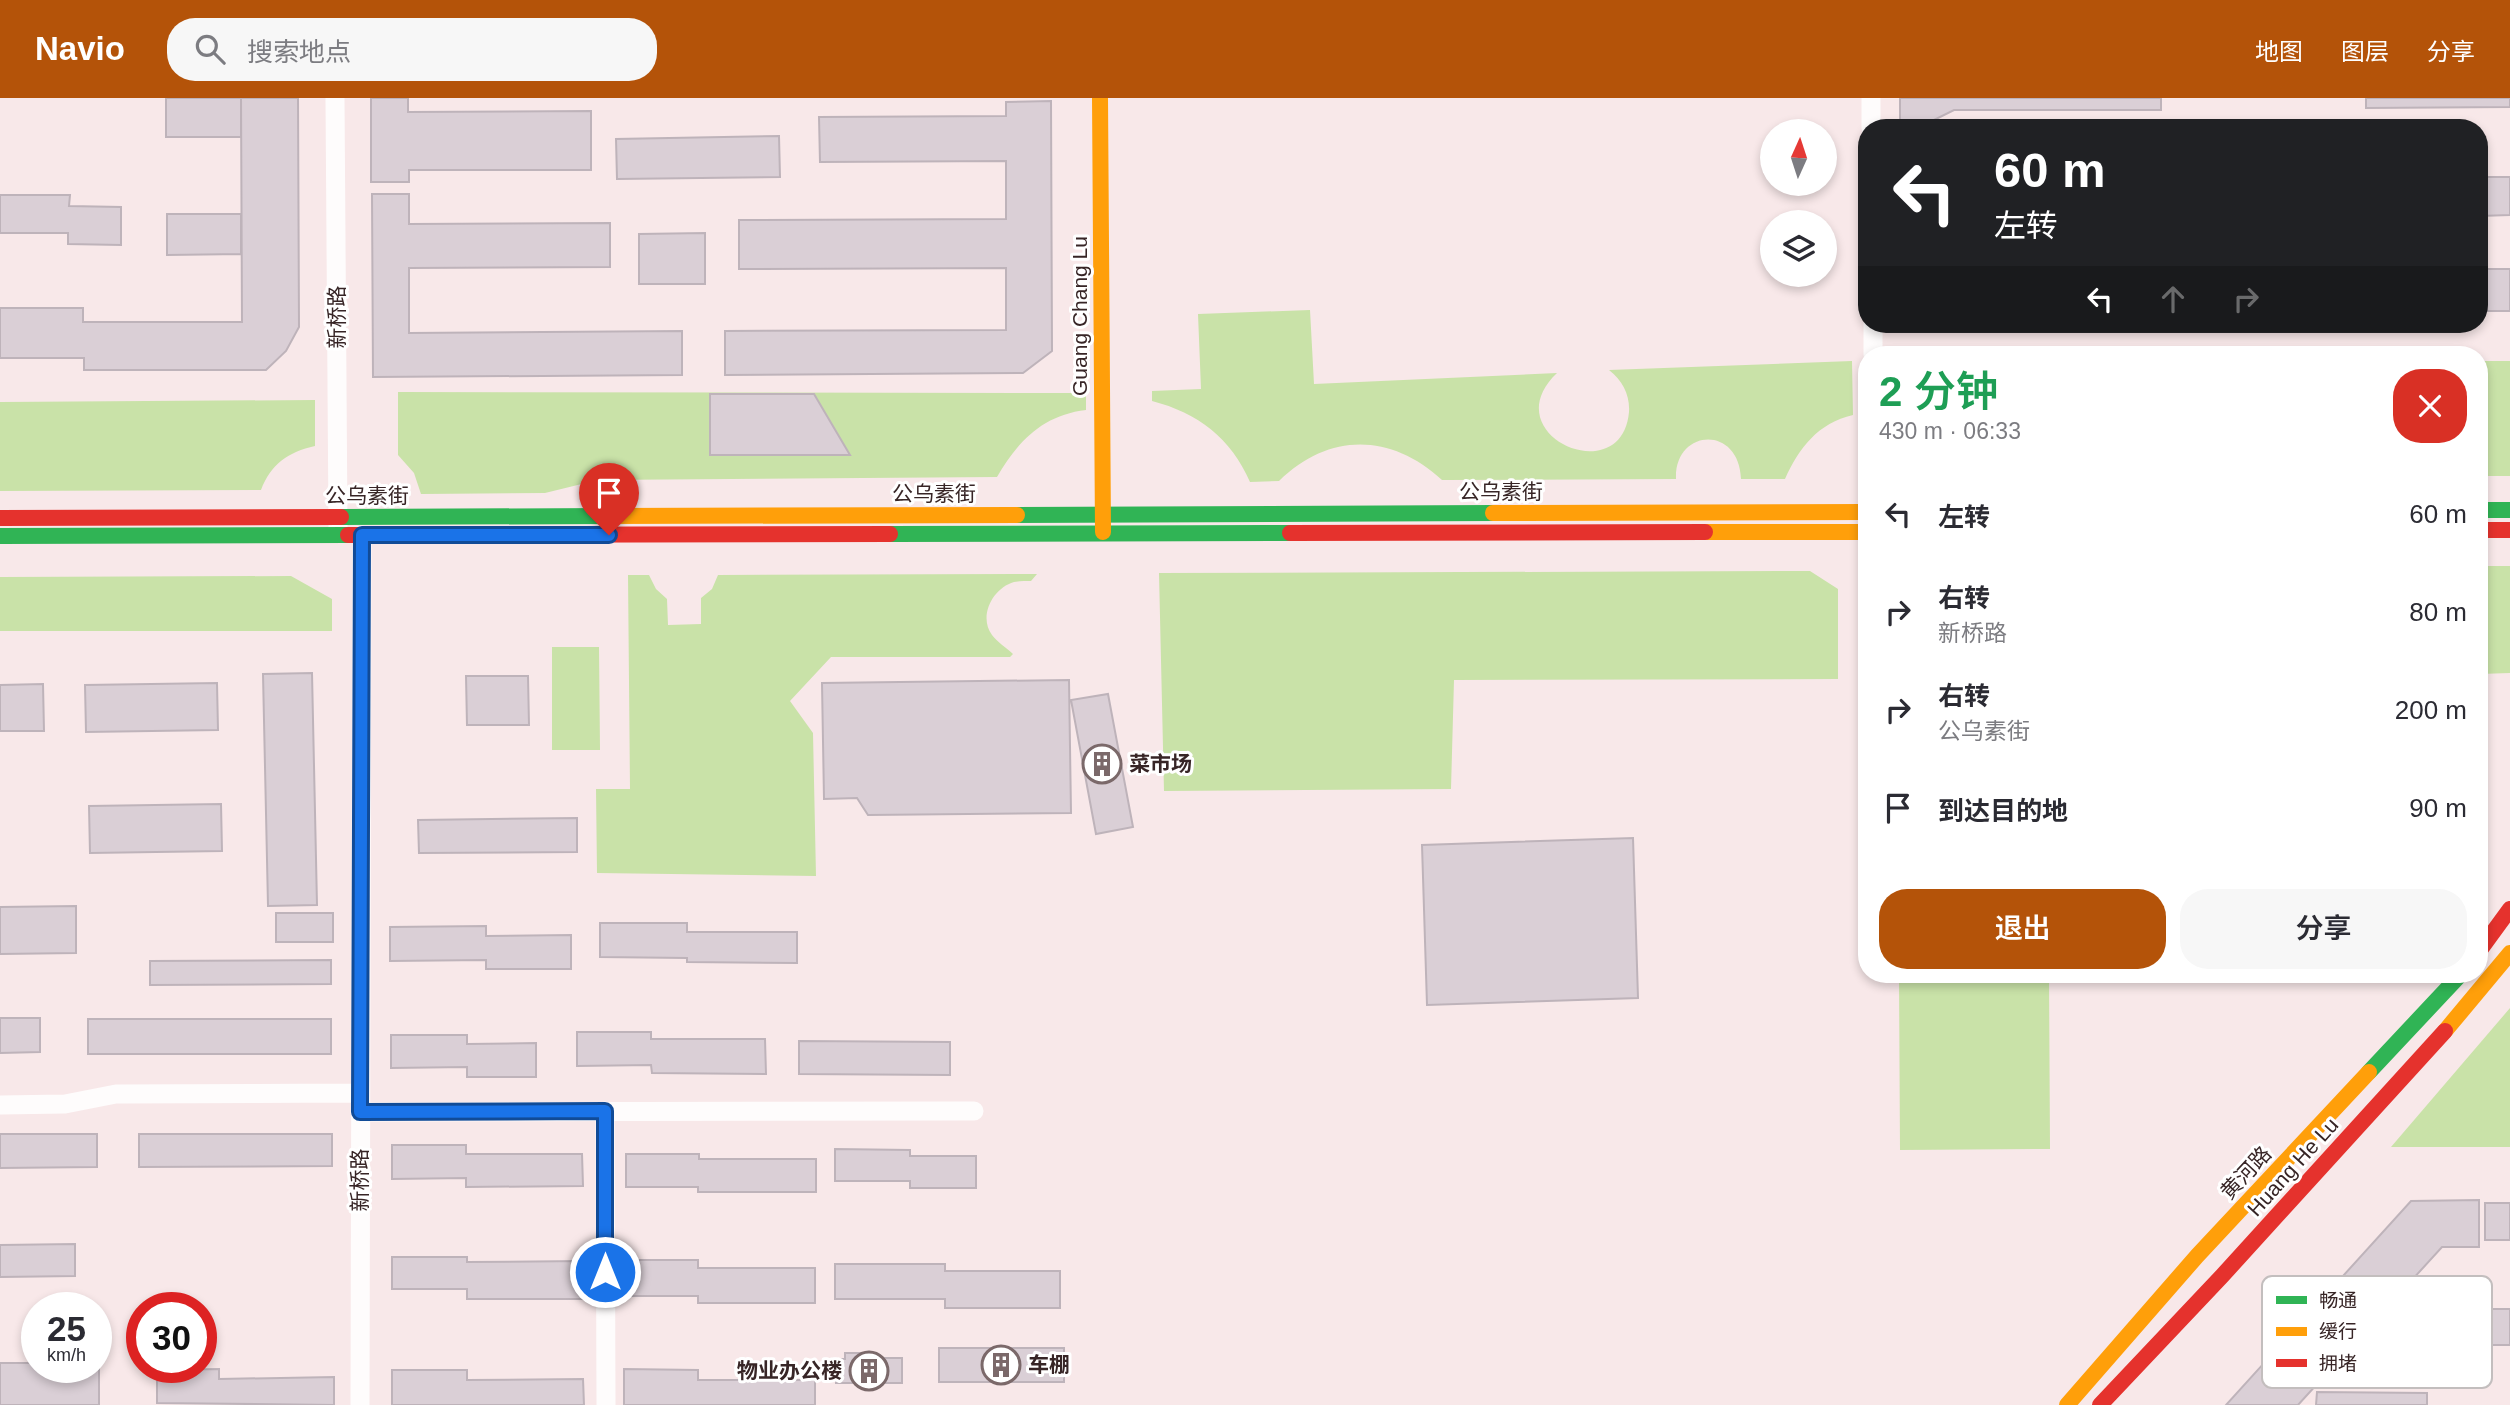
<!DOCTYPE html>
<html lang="zh">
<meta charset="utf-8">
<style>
:root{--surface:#fff;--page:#f7f7f7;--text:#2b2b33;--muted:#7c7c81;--accent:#b45309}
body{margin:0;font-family:Arial,"Noto Sans SC",sans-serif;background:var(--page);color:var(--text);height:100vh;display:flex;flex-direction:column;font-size:26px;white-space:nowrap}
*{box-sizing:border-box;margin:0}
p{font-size:23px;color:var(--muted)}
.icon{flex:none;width:38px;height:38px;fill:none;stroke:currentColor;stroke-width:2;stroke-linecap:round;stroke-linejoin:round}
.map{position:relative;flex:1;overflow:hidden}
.sheet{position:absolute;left:1858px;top:248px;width:630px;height:637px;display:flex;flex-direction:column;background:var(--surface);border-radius:28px;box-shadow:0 4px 10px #0003}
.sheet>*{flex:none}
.banner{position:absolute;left:1858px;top:21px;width:630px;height:214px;border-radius:28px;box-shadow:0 4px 10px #0003;background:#202124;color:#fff;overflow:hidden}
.needle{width:46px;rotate:3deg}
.tools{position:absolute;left:1760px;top:21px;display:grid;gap:14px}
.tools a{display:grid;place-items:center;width:77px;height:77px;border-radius:50%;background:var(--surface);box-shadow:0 4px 10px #0003;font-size:35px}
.speed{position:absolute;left:21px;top:1194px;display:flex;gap:14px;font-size:35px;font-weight:700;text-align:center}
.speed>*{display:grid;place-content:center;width:91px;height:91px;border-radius:50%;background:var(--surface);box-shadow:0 4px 10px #0003;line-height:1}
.speed small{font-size:18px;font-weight:400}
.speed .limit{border:10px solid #d22;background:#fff;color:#111}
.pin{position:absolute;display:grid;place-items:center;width:60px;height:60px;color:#fff;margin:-72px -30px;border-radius:50% 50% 50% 0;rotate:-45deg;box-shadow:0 0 7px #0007}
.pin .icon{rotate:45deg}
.me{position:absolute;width:77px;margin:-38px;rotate:0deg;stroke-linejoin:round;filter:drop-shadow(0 0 5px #0008)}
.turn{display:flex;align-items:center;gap:24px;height:147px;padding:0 21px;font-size:32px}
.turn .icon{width:91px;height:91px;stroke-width:2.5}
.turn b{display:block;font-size:49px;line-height:60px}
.lanes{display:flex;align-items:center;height:66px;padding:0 21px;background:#0003;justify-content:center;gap:35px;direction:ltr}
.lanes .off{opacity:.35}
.round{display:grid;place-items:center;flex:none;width:74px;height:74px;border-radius:28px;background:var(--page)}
.overview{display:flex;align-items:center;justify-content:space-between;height:119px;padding:0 21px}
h1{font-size:42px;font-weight:600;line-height:52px;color:#1e9e55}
.cta{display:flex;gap:14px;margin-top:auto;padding:14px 21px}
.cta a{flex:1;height:80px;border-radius:28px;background:var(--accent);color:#fff;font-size:28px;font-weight:600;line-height:80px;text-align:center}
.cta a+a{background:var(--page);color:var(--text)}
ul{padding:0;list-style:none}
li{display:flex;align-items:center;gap:21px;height:98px;padding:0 21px}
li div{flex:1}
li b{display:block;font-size:26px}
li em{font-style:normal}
header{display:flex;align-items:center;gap:42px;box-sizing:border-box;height:98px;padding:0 35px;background:var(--accent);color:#fff}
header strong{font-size:33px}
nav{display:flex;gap:38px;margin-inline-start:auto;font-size:24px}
.search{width:490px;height:63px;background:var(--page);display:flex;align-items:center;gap:18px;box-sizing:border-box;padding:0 24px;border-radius:28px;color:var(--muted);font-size:26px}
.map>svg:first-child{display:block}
.green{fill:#c9e2a8}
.building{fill:#dacfd6;stroke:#beb3ba;stroke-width:2}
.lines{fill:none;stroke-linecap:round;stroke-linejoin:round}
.street{stroke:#fefcfc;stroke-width:19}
.fast{stroke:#30b455;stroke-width:16}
.slow{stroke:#ff9f0a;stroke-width:16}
.jam{stroke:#e5322d;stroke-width:16}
.route-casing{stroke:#114b97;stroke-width:18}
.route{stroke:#1a73e8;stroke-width:12}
.labels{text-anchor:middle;stroke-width:6;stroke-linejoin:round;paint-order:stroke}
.street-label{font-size:21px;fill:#372526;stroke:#fff}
.poi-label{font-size:21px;font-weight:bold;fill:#372526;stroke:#fff;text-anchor:start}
.key{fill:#fff;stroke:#c3bebe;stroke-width:2}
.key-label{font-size:19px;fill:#372526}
</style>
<header>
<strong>Navio</strong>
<div class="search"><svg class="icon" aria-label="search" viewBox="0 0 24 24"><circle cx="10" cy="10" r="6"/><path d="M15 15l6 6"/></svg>搜索地点</div>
<nav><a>地图</a><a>图层</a><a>分享</a></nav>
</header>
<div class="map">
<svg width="2510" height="1307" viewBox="0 0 2510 1307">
<rect width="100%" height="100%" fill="#f8e8e9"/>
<path class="green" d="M 1310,212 L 1314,286 L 1557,275 C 1492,337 1622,394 1629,314 C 1630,297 1623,283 1609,272 L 1852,263 L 1853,317 C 1818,325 1799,350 1785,381 L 1741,381 C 1739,326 1674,331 1676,381 L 1442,382 C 1391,335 1329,334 1279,383 L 1250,384 C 1231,340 1198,315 1152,303 L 1152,293 L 1201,291 L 1198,216 Z
M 2480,263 L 2510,263 L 2510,378 L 2480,378 Z
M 398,294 L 1086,295 L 1086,312 C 1043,317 1018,343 997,379 L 598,382 L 545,395 L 421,396 L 414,375 L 398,357 Z
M 315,302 L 315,348 C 288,354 271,366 261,392 L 0,393 L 0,304 Z
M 2480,468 L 2510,468 L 2510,575 L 2480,576 Z
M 1810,473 L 1838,491 L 1838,581 L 1454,582 L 1451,691 L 1164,693 L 1159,475 Z
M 1037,476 L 1031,483 C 1026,483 1019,483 1014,484 C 993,490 978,518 992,537 C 997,544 1007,550 1013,556 L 1010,559 L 831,559 L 790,603 L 813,635 L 816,778 L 597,775 L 596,691 L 630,691 L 628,477 L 649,477 L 656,491 L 667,501 L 668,527 L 701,526 L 701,500 L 712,491 L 718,477 Z
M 291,478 L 332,501 L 332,533 L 0,533 L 0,479 Z
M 552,549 L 599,549 L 600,652 L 552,652 Z
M 1899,877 L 2049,877 L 2050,1051 L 1900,1052 Z
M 2510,910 L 2510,1049 L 2391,1049 Z"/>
<path class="building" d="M 166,0 L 241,0 L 241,39 L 166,39 Z
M 241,0 L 298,0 L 299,229 L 286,253 L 266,272 L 84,272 L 84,260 L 0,260 L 0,210 L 83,210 L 83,224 L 242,224 Z
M 371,0 L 408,0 L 408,14 L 591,13 L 591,72 L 409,72 L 409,84 L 371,84 Z
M 1900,0 L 2161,0 L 2161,12 L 1954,12 L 1928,25 L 1900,25 Z
M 2366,0 L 2510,0 L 2510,9 L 2366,10 Z
M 1051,3 L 1052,253 L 1023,275 L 725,277 L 725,233 L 1006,232 L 1006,170 L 739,171 L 739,122 L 1006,121 L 1006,63 L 820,64 L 819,19 L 1006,18 L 1006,4 Z
M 779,38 L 780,79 L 617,81 L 616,41 Z
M 2480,79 L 2510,79 L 2510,117 L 2480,118 Z
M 372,96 L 409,96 L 409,126 L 610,125 L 610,169 L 409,170 L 409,235 L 682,233 L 682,277 L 373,279 Z
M 0,97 L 70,97 L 69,108 L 121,109 L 121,147 L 68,146 L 68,135 L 0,135 Z
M 167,116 L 241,116 L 241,156 L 167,157 Z
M 705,135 L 705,186 L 639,186 L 639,136 Z
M 2480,171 L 2510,171 L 2510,213 L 2480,213 Z
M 710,296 L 814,296 L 850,357 L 710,357 Z
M 312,575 L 317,807 L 268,808 L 263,576 Z
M 466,578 L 528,578 L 529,627 L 467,627 Z
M 1069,582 L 1071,715 L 868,717 L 857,700 L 824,701 L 822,585 Z
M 217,585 L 218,632 L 86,634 L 85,587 Z
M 43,586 L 44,633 L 0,633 L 0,587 Z
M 1108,596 L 1133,729 L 1096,736 L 1071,602 Z
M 221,706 L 222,753 L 90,755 L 89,708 Z
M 577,720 L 577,754 L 419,755 L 418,722 Z
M 1633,740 L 1638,900 L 1427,907 L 1422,747 Z
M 76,808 L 76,855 L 0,856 L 0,809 Z
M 276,815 L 333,815 L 333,844 L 276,844 Z
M 600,825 L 687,825 L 687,834 L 797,834 L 797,865 L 687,864 L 687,860 L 600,859 Z
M 486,828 L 486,838 L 571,837 L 571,871 L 486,871 L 486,862 L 390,863 L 390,829 Z
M 331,862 L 331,886 L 150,887 L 150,863 Z
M 0,920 L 40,920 L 40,954 L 0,955 Z
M 88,921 L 331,921 L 331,956 L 88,956 Z
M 577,934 L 651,934 L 651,941 L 765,941 L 766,976 L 652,975 L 651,967 L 577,968 Z
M 391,937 L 467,937 L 467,946 L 536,945 L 536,979 L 467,979 L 467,969 L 391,970 Z
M 799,943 L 950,944 L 950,977 L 799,976 Z
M 0,1036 L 97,1036 L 97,1069 L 0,1070 Z
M 139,1036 L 332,1036 L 332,1068 L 139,1069 Z
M 392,1047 L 466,1047 L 466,1056 L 582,1056 L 583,1088 L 466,1089 L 466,1080 L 392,1081 Z
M 835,1051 L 910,1052 L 910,1058 L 976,1058 L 976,1090 L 910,1090 L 910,1083 L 835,1083 Z
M 626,1056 L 699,1056 L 699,1061 L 816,1061 L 816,1094 L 698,1094 L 698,1089 L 626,1089 Z
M 2479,1102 L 2479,1149 L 2442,1149 L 2298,1307 L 2226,1307 L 2411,1103 Z
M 2485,1105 L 2510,1105 L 2510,1142 L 2485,1142 Z
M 75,1146 L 75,1178 L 0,1179 L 0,1147 Z
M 392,1159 L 467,1159 L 467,1164 L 583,1163 L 583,1201 L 467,1201 L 467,1191 L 392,1191 Z
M 624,1162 L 698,1162 L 698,1170 L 815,1170 L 815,1205 L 698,1205 L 698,1198 L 624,1198 Z
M 835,1166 L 945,1166 L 945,1173 L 1060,1173 L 1060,1210 L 945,1210 L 945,1201 L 835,1201 Z
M 2489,1211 L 2510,1211 L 2510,1247 L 2489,1247 Z
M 939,1250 L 1064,1250 L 1064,1284 L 939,1284 Z
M 845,1255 L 861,1255 L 861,1260 L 902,1260 L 902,1285 L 836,1285 L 836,1261 L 845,1261 Z
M 96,1264 L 99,1264 L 99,1307 L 0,1307 L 0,1265 L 37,1265 L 37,1269 L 96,1269 Z
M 219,1271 L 219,1281 L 334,1279 L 334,1307 L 157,1305 L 157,1272 Z
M 624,1271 L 698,1272 L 698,1282 L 815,1282 L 815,1307 L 624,1307 Z
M 392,1272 L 467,1272 L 467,1282 L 583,1281 L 584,1307 L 392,1307 Z
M 2317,1294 L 2427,1295 L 2427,1307 L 2316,1307 Z"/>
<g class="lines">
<path class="street" d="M 335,0 L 338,429
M 1871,0 L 1871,30
M 1873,226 L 1873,257
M 0,1007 L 65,1006 L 116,996 L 360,995
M 605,1013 L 606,1307
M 360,1014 L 974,1013
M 360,1307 L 362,437"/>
<path class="fast" d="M 2480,412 L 2510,412
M 1017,417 L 1493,415
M 341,419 L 609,418
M 890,436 L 1290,435
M 0,438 L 348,437
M 2369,974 L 2460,877"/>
<path class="slow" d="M 1100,0 L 1103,434
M 1493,415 L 1867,414
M 609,418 L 1017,417
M 1705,434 L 1867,434
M 2445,933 L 2510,855
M 2067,1307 L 2197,1158 L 2369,974"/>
<path class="jam" d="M 0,420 L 341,419
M 2480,432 L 2510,432
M 1290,435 L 1705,434
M 348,437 L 890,436
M 2480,852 L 2510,811
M 2100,1307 L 2222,1178 L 2445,933"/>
</g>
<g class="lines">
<defs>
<path id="route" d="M 605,1174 L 605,1013 L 360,1014 L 362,437 L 609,437"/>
</defs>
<use href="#route" class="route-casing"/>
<use href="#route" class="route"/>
</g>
<defs>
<symbol id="building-ring" viewBox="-11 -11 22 22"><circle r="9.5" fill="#fff" stroke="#7b696a" stroke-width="1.5"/><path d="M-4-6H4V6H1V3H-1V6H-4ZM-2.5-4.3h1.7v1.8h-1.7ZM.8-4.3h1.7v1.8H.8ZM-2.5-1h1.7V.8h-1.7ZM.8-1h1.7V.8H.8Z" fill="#7b696a"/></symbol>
</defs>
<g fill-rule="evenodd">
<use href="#building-ring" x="1080" y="644" width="44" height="44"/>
<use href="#building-ring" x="979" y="1245" width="44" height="44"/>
<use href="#building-ring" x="847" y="1251" width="44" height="44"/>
</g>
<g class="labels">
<g class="street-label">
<text transform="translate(1080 218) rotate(-90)" y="7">Guang Chang Lu</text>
<text transform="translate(337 219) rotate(-90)" y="7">新桥路</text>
<text x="1501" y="401">公乌素街</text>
<text x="934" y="403">公乌素街</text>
<text x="367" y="405">公乌素街</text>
<text transform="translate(2293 1069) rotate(-48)" y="7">Huang He Lu</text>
<text transform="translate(2246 1075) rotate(-47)" y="7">黄河路</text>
<text transform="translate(360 1082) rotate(-90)" y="7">新桥路</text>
</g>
<g class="poi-label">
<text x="1129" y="673">菜市场</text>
<text x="1028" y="1274">车棚</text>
<text x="842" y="1280" text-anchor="end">物业办公楼</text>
</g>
</g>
<rect x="2262" y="1178" width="230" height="112" rx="10" class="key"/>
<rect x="2276" y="1198" width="31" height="8" fill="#30b455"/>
<rect x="2276" y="1229" width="31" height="9" fill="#ff9f0a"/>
<rect x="2276" y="1261" width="31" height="8" fill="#e5322d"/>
<g class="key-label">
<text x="2319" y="1209">畅通</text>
<text x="2319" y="1240">缓行</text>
<text x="2319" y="1272">拥堵</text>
</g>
</svg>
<div class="tools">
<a><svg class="needle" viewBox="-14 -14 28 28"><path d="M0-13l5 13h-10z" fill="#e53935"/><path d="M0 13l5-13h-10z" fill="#7c7c81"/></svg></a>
<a><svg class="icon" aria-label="layers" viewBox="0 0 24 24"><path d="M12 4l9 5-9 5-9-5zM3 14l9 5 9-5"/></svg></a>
</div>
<div class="speed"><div>25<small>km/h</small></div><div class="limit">30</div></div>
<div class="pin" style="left:609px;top:437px;background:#d93025"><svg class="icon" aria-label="arrive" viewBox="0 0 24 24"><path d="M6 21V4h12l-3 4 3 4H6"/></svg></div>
<svg class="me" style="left:605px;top:1174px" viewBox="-20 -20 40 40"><circle r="17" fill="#1a73e8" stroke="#fff" stroke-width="3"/><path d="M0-11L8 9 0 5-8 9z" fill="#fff"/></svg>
<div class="banner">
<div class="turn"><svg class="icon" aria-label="left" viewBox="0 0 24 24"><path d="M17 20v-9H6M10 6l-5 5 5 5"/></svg><div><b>60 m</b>左转</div></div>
<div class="lanes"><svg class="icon" aria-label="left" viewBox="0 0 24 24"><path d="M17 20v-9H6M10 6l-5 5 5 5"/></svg><svg class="icon off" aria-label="ahead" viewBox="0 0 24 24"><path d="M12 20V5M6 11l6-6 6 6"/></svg><svg class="icon off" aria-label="right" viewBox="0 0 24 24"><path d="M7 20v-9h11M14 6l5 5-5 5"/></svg></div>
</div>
<section class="sheet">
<div class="overview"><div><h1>2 分钟</h1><p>430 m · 06:33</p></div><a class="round" style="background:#d93025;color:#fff"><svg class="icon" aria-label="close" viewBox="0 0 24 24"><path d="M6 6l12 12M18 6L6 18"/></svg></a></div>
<ul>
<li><svg class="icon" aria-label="left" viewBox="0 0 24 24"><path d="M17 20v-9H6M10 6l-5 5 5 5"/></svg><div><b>左转</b></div><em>60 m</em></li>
<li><svg class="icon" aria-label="right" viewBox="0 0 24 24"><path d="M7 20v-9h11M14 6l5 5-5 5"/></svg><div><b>右转</b><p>新桥路</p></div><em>80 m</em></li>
<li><svg class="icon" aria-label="right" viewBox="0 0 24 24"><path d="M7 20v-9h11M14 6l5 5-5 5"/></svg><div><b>右转</b><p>公乌素街</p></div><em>200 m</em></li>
<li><svg class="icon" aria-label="arrive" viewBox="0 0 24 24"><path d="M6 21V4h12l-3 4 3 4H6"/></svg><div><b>到达目的地</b></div><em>90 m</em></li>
</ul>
<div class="cta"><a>退出</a><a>分享</a></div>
</section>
</div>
